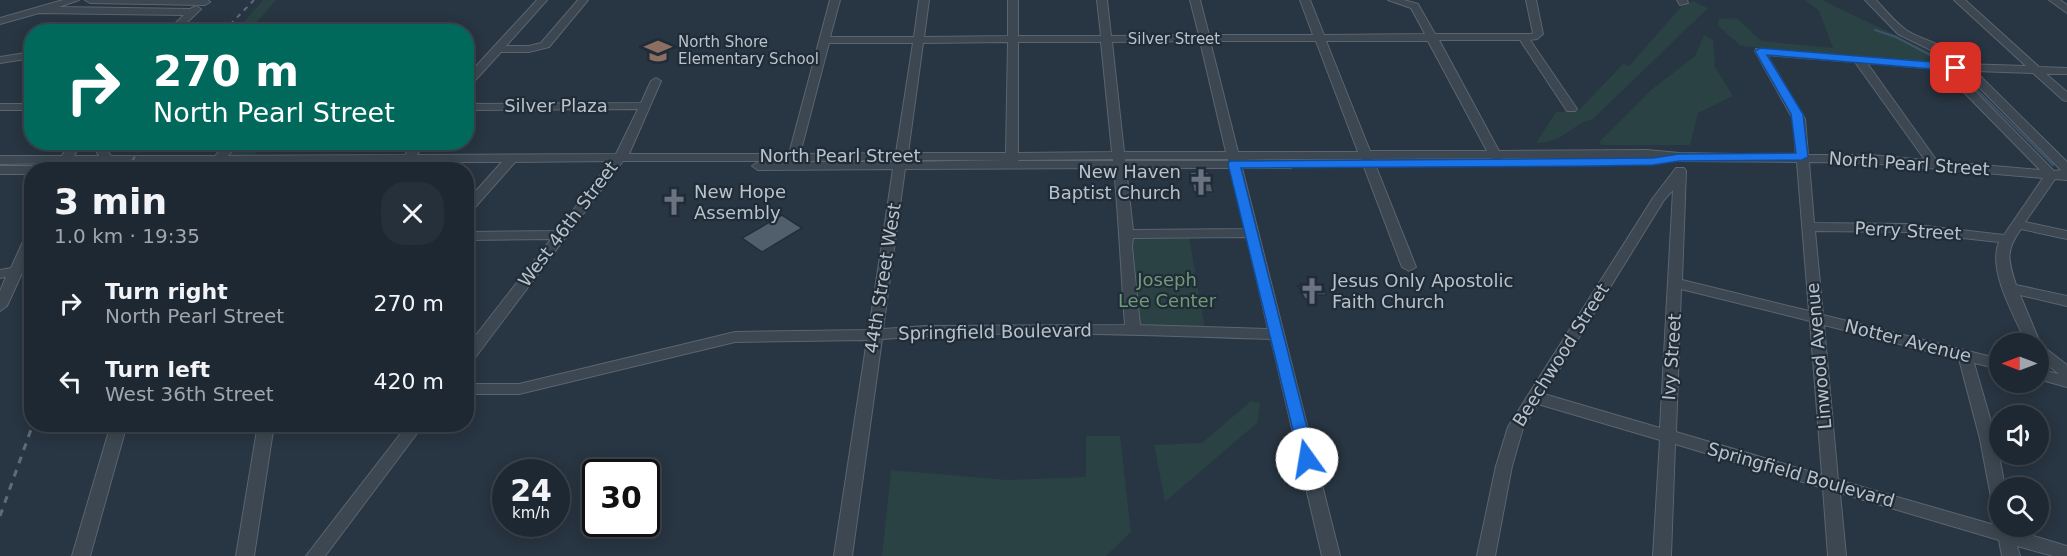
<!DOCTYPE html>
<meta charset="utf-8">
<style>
:root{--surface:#1e2832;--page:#26303a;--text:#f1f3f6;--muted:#a1a6ac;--line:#3c444d}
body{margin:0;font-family:"DejaVu Sans",sans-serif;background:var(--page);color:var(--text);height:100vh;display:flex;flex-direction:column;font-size:22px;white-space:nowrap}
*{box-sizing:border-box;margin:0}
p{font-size:20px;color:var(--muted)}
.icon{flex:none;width:33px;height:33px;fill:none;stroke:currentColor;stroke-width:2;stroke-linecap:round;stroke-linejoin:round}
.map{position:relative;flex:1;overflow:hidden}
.panel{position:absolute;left:24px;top:162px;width:450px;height:270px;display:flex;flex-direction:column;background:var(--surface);border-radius:24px;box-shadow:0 3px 15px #0003,0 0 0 2px var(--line)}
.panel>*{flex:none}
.banner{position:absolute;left:24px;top:24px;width:450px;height:126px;border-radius:24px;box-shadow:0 3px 15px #0003,0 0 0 2px var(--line);background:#00695c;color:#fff;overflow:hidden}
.needle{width:39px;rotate:270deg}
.buttons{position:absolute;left:1989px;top:333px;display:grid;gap:12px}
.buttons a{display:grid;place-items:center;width:60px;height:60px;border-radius:50%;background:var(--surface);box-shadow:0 3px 15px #0003,0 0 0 2px var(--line);font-size:30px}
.speed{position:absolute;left:492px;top:459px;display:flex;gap:12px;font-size:30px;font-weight:700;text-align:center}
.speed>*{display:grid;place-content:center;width:78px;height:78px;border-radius:50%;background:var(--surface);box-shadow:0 3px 15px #0003,0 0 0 2px var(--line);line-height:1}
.speed small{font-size:15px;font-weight:400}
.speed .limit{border:3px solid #111;border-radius:9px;background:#fff;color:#111}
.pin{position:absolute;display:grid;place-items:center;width:51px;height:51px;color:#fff;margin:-26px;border-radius:12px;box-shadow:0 3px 9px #0006}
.me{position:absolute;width:66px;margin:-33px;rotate:347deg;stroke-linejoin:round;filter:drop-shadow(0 0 4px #0008)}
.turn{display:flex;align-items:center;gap:21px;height:126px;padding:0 30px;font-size:27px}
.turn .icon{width:78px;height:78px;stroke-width:2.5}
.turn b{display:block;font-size:42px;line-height:51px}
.round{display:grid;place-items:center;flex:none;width:63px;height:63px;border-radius:24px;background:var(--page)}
.summary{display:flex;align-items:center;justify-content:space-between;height:102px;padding:0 30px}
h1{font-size:36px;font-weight:800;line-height:45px}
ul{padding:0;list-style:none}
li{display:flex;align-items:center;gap:18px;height:78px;padding:0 30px}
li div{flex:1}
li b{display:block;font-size:22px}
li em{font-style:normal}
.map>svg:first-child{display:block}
.green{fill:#2a4243}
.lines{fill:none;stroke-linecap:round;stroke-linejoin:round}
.stream{stroke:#3e546a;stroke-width:2}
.building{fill:#515e6c;stroke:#222e39;stroke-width:1.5}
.minor-casing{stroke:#5a656f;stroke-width:2}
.minor{fill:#3c4751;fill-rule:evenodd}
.rail-far1{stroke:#5e6b78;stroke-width:2;stroke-dasharray:5 5;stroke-linecap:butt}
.rail{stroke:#5e6b78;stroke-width:3;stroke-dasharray:7 7;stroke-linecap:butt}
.route{fill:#1a73e8;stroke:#114b97;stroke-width:1.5}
.labels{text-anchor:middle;stroke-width:4.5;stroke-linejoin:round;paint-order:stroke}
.far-street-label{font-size:15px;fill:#b9c2cb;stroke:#202c37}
.far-poi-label{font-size:15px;fill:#b9c2cb;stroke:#202c37;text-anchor:start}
.street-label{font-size:18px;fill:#b9c2cb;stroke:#202c37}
.poi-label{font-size:18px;fill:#b9c2cb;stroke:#202c37;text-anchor:start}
.park-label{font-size:18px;fill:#719b77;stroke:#202c37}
</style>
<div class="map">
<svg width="2067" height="556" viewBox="0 0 2067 556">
<rect width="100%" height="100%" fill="#283542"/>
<path class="green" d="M 263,0 L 276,0 L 249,31 L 236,31 Z
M 1805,0 L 1822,0 L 1939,56 L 1945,65 L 1741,46 L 1718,26 L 1719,19 L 1737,18 L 1761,41 L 1833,48 L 1819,11 Z
M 1693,1 L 1708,8 L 1593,119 C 1570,125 1564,143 1536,143 L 1556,112 L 1578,111 L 1623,64 L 1629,66 L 1681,7 Z
M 1704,35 L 1713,40 L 1715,67 L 1733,96 L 1698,113 L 1690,145 L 1602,145 L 1599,142 L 1651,90 L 1695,56 Z
M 238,143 L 265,143 L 253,157 L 226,157 Z
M 1189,236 L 1205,329 L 1139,327 L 1129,238 Z
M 1251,401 L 1260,403 L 1257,423 L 1165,502 L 1154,445 L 1202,443 Z
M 1086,436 L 1120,436 L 1131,532 L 1106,556 L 882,556 L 891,470 L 1008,480 L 1086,477 Z"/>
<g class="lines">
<path class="stream" d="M 1875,30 L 1896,37 L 1947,64
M 1961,74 L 2053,165"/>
</g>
<path class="building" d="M 1190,172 L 1208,172 L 1213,192 L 1194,192 Z
M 782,215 L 802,228 L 762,252 L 742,238 Z
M 1298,286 L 1323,286 L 1326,295 L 1314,295 L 1316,299 L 1305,299 Z"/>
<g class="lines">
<defs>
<path id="minor" d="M 63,0 L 79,0 L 59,7 L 190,9 L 196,6 L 201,9 L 177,32 L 166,32 L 184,15 L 39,13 L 0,24 L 0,18 Z
M 85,0 L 208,0 L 210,2 L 205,5 L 90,3 Z
M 537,0 L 547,0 L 506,46 L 529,46 L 541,43 L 578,0 L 588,0 L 549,47 L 529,52 L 501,52 L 470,86 L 466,87 L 466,77 Z
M 830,0 L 840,0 L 830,37 L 914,37 L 919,0 L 929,0 L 924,37 L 1008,36 L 1008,0 L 1018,0 L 1018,36 L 1101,36 L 1097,0 L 1107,0 L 1111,36 L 1199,35 L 1190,0 L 1200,0 L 1209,35 L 1313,35 L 1300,0 L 1310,0 L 1324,35 L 1425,34 L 1411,8 L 1388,0 L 1404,0 L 1418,4 L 1435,34 L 1531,34 L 1533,33 L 1526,0 L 1536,0 L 1543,34 L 1537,39 L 1530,40 L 1577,109 L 1575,111 L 1567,111 L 1520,40 L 1439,40 L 1499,151 L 1647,150 L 1679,153 L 1796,155 L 1793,119 L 1755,51 L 1756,49 L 1950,64 L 1937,53 L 1898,34 L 1865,0 L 1876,0 C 1885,10 1895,22 1906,30 C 1922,41 1953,45 1961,64 L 2026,66 L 1954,0 L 1965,0 L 2039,67 L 2067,68 L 2067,74 L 2046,74 L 2067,92 L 2067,101 L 2063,100 L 2033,73 L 1975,71 L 2067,162 L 2067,180 L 2055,179 L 2025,222 L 2067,231 L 2067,239 L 2021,229 C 2005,251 2008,260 2016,285 L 2067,296 L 2067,306 L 2020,295 L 2041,345 L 2067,365 L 2067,387 L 2038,379 L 2038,369 L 2059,374 L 2038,357 L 2038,344 L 2027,344 C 2015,317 1987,270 1999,242 L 1908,232 L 1815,231 L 1823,315 L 2000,359 L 2000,369 L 1974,363 L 1996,439 L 2005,488 L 2000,488 L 2000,508 L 1994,507 L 1992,502 L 1980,439 L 1959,359 L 1824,325 L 1838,480 L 1998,526 L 2000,524 L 2000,526 L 2012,526 L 2014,530 L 2067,546 L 2067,556 L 2053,556 L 2017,546 L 2020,556 L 2002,556 L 1999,540 L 1840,493 L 1846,556 L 1828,556 L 1823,488 L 1675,444 L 1671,556 L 1653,556 L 1660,440 L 1538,404 L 1523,428 L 1512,466 L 1495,556 L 1477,556 L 1496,466 L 1508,427 L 1653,198 L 1676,168 L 1684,168 L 1686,171 L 1682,280 L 1809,311 L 1797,162 L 1679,161 L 1647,158 L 1503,158 L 1497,162 L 1491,158 L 1373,159 L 1416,267 L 1409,271 L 1402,267 L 1361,159 L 1240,159 L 1291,160 L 1297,164 L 1291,168 L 1242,168 L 1340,556 L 1322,556 L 1271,339 C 1142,335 1011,329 882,339 L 852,556 L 834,556 L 867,340 L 735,342 L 519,394 L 466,394 L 466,384 L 519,384 L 735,332 L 869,330 L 893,169 L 758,170 L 752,166 L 758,162 L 787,161 L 623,161 L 471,363 L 466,364 L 466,348 L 551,239 L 466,240 L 466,232 L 557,231 L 611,161 L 515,162 L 470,213 L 466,214 L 466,202 L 502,162 L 413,162 L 406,167 L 402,166 L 401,162 L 222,163 L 215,167 L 209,163 L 71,163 L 68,170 L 56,170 L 59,163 L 0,164 L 0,156 L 62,156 L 69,142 L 81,142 L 74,156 L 99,156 L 91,142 L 102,142 L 111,156 L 215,156 L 227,142 L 239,142 L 228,156 L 405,155 L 414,142 L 425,142 L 417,155 L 616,154 L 638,109 L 466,110 L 466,104 L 641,103 L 651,81 L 656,78 L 661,81 L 629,154 L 789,154 ZM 1200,41 L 1226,152 L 1124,152 L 1112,42 ZM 1210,41 L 1316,41 L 1358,152 L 1238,152 ZM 1326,41 L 1428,41 L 1487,151 L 1370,151 ZM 1008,42 L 1006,153 L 908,153 L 923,43 ZM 1018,42 L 1101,42 L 1112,152 L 1018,153 ZM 829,43 L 913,43 L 896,153 L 800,154 ZM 1767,55 L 1855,62 L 1925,160 L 1870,155 L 1808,155 L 1805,119 ZM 1867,63 L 1948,70 L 1946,73 L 1947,75 L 2040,170 L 1937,161 ZM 1958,72 L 1968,76 L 2061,170 L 2054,171 L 1957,73 ZM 1113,159 L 1113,161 L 1018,161 L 1018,160 ZM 1125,159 L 1228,159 L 1228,161 L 1125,161 ZM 895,160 L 894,162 L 798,162 L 799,161 ZM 907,160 L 1006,160 L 906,162 ZM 1809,162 L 1870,163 L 2043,178 L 2004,235 L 1908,224 L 1814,223 ZM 1114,168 C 1119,221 1121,272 1125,325 L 926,326 L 883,329 L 905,169 ZM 1126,168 L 1230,168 L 1245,229 L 1133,230 ZM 1673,190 L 1660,428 L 1544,394 L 1664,200 ZM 1247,237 L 1268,329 L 1140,325 L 1132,247 L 1133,238 ZM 1681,289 L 1810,321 L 1822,475 L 1676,432 Z
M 1677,0 L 1687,0 L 1688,3 L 1680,5 Z
M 2049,0 L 2060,0 L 2067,5 L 2067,13 Z
M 32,52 L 32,58 L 0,63 L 0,57 Z
M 0,104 L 32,104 L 32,110 L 0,110 Z
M 0,166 L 32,166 L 38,170 L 32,170 L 32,174 L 0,174 Z
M 32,231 L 32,251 L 7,306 L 0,311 L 0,291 L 6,277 L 0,278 L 0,270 L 11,268 L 26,235 Z
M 111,424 L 127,424 L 90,556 L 72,556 Z
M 258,424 L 274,424 L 254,556 L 236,556 Z
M 408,424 L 424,424 L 325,556 L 306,556 Z"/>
</defs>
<use href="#minor" class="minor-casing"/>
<use href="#minor" class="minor"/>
<path class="rail-far1" d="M 223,32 L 254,0
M 128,170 L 142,142"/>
<path class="rail" d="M 0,516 L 33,424"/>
</g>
<path class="route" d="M 1760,48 L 1956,64 L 1961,68 L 1956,71 L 1767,55 L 1803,114 L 1808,157 L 1802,160 L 1679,161 L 1653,165 L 1594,166 L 1241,168 L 1315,459 L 1313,463 L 1301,463 L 1228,164 L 1230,161 L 1653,158 L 1679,154 L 1796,153 L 1791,114 L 1755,51 Z"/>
<defs>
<symbol id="school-bare" viewBox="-9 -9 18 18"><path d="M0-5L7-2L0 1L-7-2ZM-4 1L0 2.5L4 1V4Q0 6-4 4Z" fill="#8d6e63" stroke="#202c37" stroke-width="2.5" paint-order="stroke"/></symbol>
<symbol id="church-bare" viewBox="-9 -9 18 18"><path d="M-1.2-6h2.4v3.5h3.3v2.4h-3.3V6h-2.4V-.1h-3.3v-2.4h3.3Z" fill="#6b7280" stroke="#202c37" stroke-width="2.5" paint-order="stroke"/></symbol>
</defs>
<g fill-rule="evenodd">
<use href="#school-bare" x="639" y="32" width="38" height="38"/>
<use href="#church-bare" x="1182" y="163" width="38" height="38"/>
<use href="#church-bare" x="655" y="183" width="38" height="38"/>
<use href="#church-bare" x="1293" y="272" width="38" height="38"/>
</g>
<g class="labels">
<g class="far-street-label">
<text x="1174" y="44">Silver Street</text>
</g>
<g class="far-poi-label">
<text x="678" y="47">North Shore<tspan x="678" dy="17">Elementary School</tspan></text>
</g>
<g class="street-label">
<text x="556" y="112">Silver Plaza</text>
<text x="840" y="162">North Pearl Street</text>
<text transform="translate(1909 164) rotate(4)" y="6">North Pearl Street</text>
<text transform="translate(568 224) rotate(-53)" y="6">West 46th Street</text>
<text transform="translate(1908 231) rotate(3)" y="6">Perry Street</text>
<text transform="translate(883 278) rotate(-81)" y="6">44th Street West</text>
<text transform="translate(995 332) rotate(-1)" y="6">Springfield Boulevard</text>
<text transform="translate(1908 341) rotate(14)" y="6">Notter Avenue</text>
<text transform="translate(1561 355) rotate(-58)" y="6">Beechwood Street</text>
<text transform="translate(1819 356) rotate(-95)" y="6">Linwood Avenue</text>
<text transform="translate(1672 357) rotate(-86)" y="6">Ivy Street</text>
<text transform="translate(1801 475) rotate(16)" y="6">Springfield Boulevard</text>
</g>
<g class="poi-label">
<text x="1181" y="178" text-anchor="end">New Haven<tspan x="1181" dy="21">Baptist Church</tspan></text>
<text x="694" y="198">New Hope<tspan x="694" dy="21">Assembly</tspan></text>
<text x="1332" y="287">Jesus Only Apostolic<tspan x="1332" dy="21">Faith Church</tspan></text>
</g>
<g class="park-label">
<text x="1167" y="286">Joseph<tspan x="1167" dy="21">Lee Center</tspan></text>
</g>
</g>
</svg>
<div class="buttons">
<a><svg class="needle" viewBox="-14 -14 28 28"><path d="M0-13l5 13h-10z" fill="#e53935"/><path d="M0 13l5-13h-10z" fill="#a1a6ac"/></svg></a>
<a><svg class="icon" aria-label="sound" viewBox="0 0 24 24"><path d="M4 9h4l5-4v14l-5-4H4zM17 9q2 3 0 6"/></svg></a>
<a><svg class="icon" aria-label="search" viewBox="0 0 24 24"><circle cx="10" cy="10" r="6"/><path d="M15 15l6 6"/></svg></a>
</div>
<div class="speed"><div>24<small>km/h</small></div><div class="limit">30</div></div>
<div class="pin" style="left:1956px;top:68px;background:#d93025"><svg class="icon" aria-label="arrive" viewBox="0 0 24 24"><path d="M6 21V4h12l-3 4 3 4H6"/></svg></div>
<svg class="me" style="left:1307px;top:459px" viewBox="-20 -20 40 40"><circle r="19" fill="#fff"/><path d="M0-13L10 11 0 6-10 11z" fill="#1a73e8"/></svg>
<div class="banner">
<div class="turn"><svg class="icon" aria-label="right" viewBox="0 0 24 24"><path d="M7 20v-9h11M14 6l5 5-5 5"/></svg><div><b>270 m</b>North Pearl Street</div></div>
</div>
<section class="panel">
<div class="summary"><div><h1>3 min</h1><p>1.0 km · 19:35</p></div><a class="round"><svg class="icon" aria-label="close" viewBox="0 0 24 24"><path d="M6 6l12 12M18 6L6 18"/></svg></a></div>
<ul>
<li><svg class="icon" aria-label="right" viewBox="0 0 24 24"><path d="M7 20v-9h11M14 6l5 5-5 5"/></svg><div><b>Turn right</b><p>North Pearl Street</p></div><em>270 m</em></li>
<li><svg class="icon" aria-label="left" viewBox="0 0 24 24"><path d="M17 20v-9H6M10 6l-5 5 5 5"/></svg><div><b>Turn left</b><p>West 36th Street</p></div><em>420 m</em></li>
</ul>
</section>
</div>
